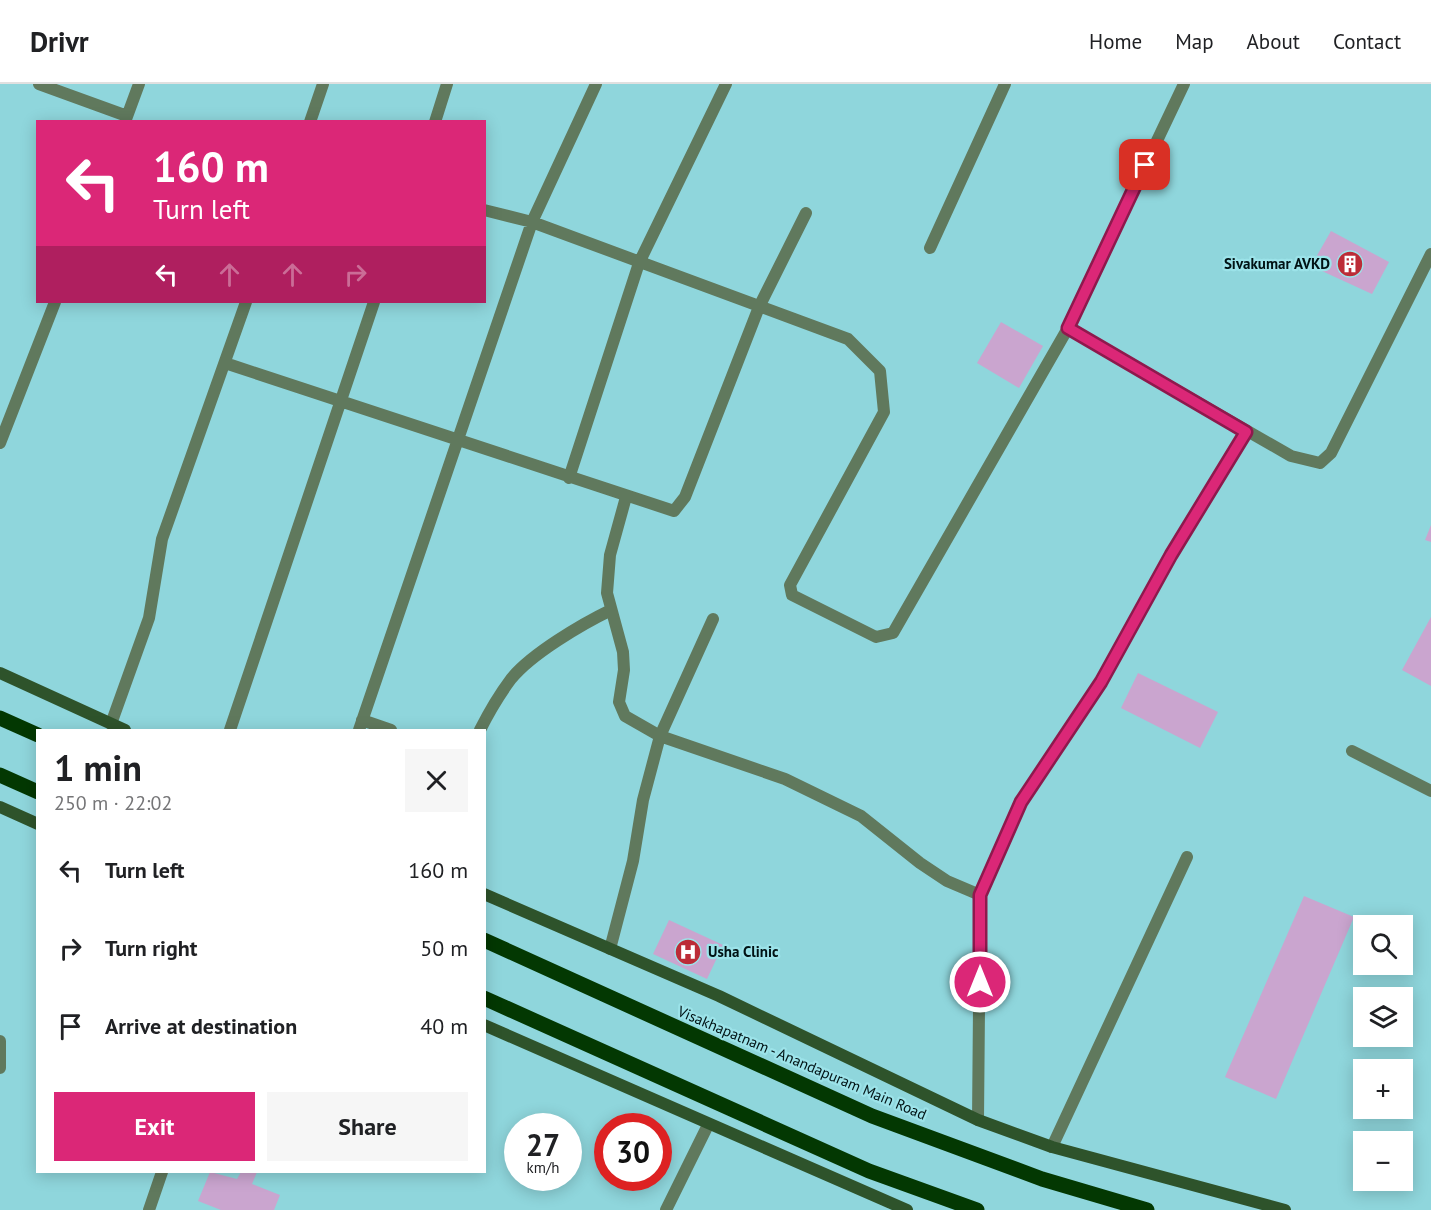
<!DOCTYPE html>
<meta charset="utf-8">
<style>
:root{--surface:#fff;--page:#f6f6f6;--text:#202124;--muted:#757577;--line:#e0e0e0;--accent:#db2777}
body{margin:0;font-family:"PT Sans",sans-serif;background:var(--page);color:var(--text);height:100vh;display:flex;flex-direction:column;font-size:22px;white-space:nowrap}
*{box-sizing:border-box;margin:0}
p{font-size:20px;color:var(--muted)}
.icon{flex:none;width:33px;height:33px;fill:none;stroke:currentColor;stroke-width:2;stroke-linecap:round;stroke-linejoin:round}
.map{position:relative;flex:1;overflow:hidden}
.side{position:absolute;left:36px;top:645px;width:450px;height:444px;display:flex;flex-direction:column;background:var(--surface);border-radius:0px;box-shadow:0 3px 15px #0003}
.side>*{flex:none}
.banner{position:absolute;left:36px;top:36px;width:450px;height:183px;border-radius:0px;box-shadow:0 3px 15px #0003;background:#db2777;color:#fff;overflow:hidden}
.buttons{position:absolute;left:1353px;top:831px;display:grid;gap:12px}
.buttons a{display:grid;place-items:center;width:60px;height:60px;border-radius:0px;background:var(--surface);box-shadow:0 3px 15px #0003;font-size:30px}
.speed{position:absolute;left:504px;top:1029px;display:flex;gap:12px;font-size:30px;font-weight:700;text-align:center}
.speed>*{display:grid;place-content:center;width:78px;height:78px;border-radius:50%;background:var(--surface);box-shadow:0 3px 15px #0003;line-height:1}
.speed small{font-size:15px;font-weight:400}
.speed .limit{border:9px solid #d22;background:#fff;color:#111}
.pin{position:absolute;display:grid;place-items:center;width:51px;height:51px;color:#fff;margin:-26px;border-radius:12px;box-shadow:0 3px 9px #0006}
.me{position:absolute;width:66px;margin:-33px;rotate:0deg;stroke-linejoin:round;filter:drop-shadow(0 0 4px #0008)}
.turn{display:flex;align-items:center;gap:21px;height:126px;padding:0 18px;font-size:27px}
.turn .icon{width:78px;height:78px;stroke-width:2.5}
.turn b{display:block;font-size:42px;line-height:51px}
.lanes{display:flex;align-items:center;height:57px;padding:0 18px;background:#0003;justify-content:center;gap:30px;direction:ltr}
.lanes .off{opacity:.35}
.round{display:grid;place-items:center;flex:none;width:63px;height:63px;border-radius:0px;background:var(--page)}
.overview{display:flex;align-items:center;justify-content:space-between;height:102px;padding:0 18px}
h1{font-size:36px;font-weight:600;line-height:45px}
.cta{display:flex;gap:12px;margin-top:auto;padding:12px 18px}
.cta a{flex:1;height:69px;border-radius:0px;background:var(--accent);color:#fff;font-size:24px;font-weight:600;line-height:69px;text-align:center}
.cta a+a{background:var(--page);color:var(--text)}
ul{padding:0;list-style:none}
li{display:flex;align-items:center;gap:18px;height:78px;padding:0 18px}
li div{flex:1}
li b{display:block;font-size:22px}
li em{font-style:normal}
header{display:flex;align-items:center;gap:36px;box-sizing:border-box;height:84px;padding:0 30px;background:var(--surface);border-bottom:2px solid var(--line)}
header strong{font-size:28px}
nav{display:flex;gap:33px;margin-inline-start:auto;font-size:21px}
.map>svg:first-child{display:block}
.building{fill:#caa5cf}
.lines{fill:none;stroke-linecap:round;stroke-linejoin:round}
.street{stroke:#60795d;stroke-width:12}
.secondary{stroke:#2e532b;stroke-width:12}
.primary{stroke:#033802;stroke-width:15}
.route-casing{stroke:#8e194d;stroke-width:15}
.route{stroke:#db2777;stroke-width:10}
.labels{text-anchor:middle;stroke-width:4.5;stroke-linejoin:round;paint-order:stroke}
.poi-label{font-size:15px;font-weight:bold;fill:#001214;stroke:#9ce3e9;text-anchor:end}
.street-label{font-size:15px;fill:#001214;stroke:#9ce3e9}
</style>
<header>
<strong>Drivr</strong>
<nav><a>Home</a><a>Map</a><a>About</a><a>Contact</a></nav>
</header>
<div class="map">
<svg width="1431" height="1126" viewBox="0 0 1431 1126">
<rect width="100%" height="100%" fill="#8fd6dc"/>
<path class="building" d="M 1331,147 L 1389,178 L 1372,210 L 1311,182 Z
M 1001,238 L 1043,262 L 1019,304 L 977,279 Z
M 1431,441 L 1431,458 L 1425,456 Z
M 1431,533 L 1431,602 L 1402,586 Z
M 1138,589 L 1218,628 L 1200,664 L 1121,624 Z
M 1304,812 L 1354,833 L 1276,1015 L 1225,993 Z
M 669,836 L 723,861 L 707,895 L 653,870 Z
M 210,1088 L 237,1095 L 241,1088 L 257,1088 L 252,1100 L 280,1111 L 274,1126 L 221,1126 L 198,1117 Z"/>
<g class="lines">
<path class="street" d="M 39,0 L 127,32
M 1184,0 L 1068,244 L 1291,372 L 1320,379 L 1331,369 L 1431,170
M 125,38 L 139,0
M 310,38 L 323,0
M 435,38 L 447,0
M 484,126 L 532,138 L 848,255 L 880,287 L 884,328 L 790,501 L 792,511 L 876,553 L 893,549 L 1068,244
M 930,164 L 1005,0
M 225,279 L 674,427 L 685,413 L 759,223 L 806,129
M 0,359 L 55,218
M 569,394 L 639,179 L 726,0
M 626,413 L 610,471 L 607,509 L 623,568 L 624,586 L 619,618 L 625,632 L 660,652 L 785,695 L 861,732 L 920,779 L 947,797 L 980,811
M 362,636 L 391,646
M 111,640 L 149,534 L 162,455 L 246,218
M 230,646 L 374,218
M 359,646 L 532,138 L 596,0
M 480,646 C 489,628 499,611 511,595 C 531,570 582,540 611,526
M 1352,667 L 1431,707
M 610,865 L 633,777 L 643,716 L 660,652 L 713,535
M 0,957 L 0,984
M 978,1036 L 980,811 L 1021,718 L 1101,599 L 1171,471 L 1246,348
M 1052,1063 L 1187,773
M 149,1126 L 162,1088
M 666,1126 L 708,1041"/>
<path class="secondary" d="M 0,589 L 125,646
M 0,723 L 38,740
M 484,810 L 719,912 L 978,1036 L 1052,1063 L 1285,1126
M 484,941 L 907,1126"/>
<path class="primary" d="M 0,634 L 38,651
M 0,691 L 38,708
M 484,856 L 872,1032 L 1042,1095 L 1147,1126
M 484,914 L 869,1087 L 977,1126"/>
</g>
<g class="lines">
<defs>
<path id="route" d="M 980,898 L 980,811 L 1021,718 L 1101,598 L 1171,471 L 1246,348 L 1068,244 L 1145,81"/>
</defs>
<use href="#route" class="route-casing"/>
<use href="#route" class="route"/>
</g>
<defs>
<symbol id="building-disc" viewBox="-11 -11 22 22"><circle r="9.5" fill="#bc2c37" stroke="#9ce3e9"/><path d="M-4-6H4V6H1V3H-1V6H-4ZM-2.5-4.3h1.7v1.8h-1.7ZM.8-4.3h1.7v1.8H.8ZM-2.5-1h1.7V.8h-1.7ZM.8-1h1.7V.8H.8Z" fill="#fff"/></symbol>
<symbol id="hospital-disc" viewBox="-11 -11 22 22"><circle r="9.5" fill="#bc2c37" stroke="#9ce3e9"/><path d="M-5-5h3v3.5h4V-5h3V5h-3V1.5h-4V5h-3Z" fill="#fff"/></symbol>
</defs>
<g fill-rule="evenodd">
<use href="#building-disc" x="1335" y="165" width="30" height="30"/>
<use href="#hospital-disc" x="673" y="853" width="30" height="30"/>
</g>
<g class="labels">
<g class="poi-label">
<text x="1330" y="185">Sivakumar AVKD</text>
<text x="708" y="873" text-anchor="start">Usha Clinic</text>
</g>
<g class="street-label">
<text transform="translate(802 979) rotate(23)" y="5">Visakhapatnam - Anandapuram Main Road</text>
</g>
</g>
</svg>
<div class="buttons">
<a><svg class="icon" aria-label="search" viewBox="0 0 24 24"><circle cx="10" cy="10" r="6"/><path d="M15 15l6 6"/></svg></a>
<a><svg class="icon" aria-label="layers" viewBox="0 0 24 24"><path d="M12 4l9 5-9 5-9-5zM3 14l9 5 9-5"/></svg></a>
<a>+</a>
<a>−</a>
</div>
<div class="speed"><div>27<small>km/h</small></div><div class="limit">30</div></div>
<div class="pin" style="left:1145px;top:81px;background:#d93025"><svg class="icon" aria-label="arrive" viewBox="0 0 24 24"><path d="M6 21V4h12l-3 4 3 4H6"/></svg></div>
<svg class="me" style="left:980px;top:898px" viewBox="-20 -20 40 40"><circle r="17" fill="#db2777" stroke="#fff" stroke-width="3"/><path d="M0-11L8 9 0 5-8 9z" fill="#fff"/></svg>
<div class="banner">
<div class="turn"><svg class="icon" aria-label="left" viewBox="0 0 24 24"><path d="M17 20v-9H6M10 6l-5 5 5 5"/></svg><div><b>160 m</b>Turn left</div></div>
<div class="lanes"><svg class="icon" aria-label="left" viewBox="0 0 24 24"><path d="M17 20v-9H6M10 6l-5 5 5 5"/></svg><svg class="icon off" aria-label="ahead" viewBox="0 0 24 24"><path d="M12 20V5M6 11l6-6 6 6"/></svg><svg class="icon off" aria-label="ahead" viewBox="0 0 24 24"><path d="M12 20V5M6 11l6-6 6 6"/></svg><svg class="icon off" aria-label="right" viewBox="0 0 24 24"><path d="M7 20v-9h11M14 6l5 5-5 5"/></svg></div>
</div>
<section class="side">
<div class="overview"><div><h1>1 min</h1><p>250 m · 22:02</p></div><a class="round"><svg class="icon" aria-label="close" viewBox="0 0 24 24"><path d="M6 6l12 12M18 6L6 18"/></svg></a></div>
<ul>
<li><svg class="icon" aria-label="left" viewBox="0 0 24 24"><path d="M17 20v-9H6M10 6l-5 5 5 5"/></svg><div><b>Turn left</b></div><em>160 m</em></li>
<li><svg class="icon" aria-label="right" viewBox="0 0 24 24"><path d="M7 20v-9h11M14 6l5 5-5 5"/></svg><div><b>Turn right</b></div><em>50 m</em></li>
<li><svg class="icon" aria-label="arrive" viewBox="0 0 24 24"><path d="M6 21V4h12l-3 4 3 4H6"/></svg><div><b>Arrive at destination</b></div><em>40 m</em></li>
</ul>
<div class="cta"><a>Exit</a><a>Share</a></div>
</section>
</div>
